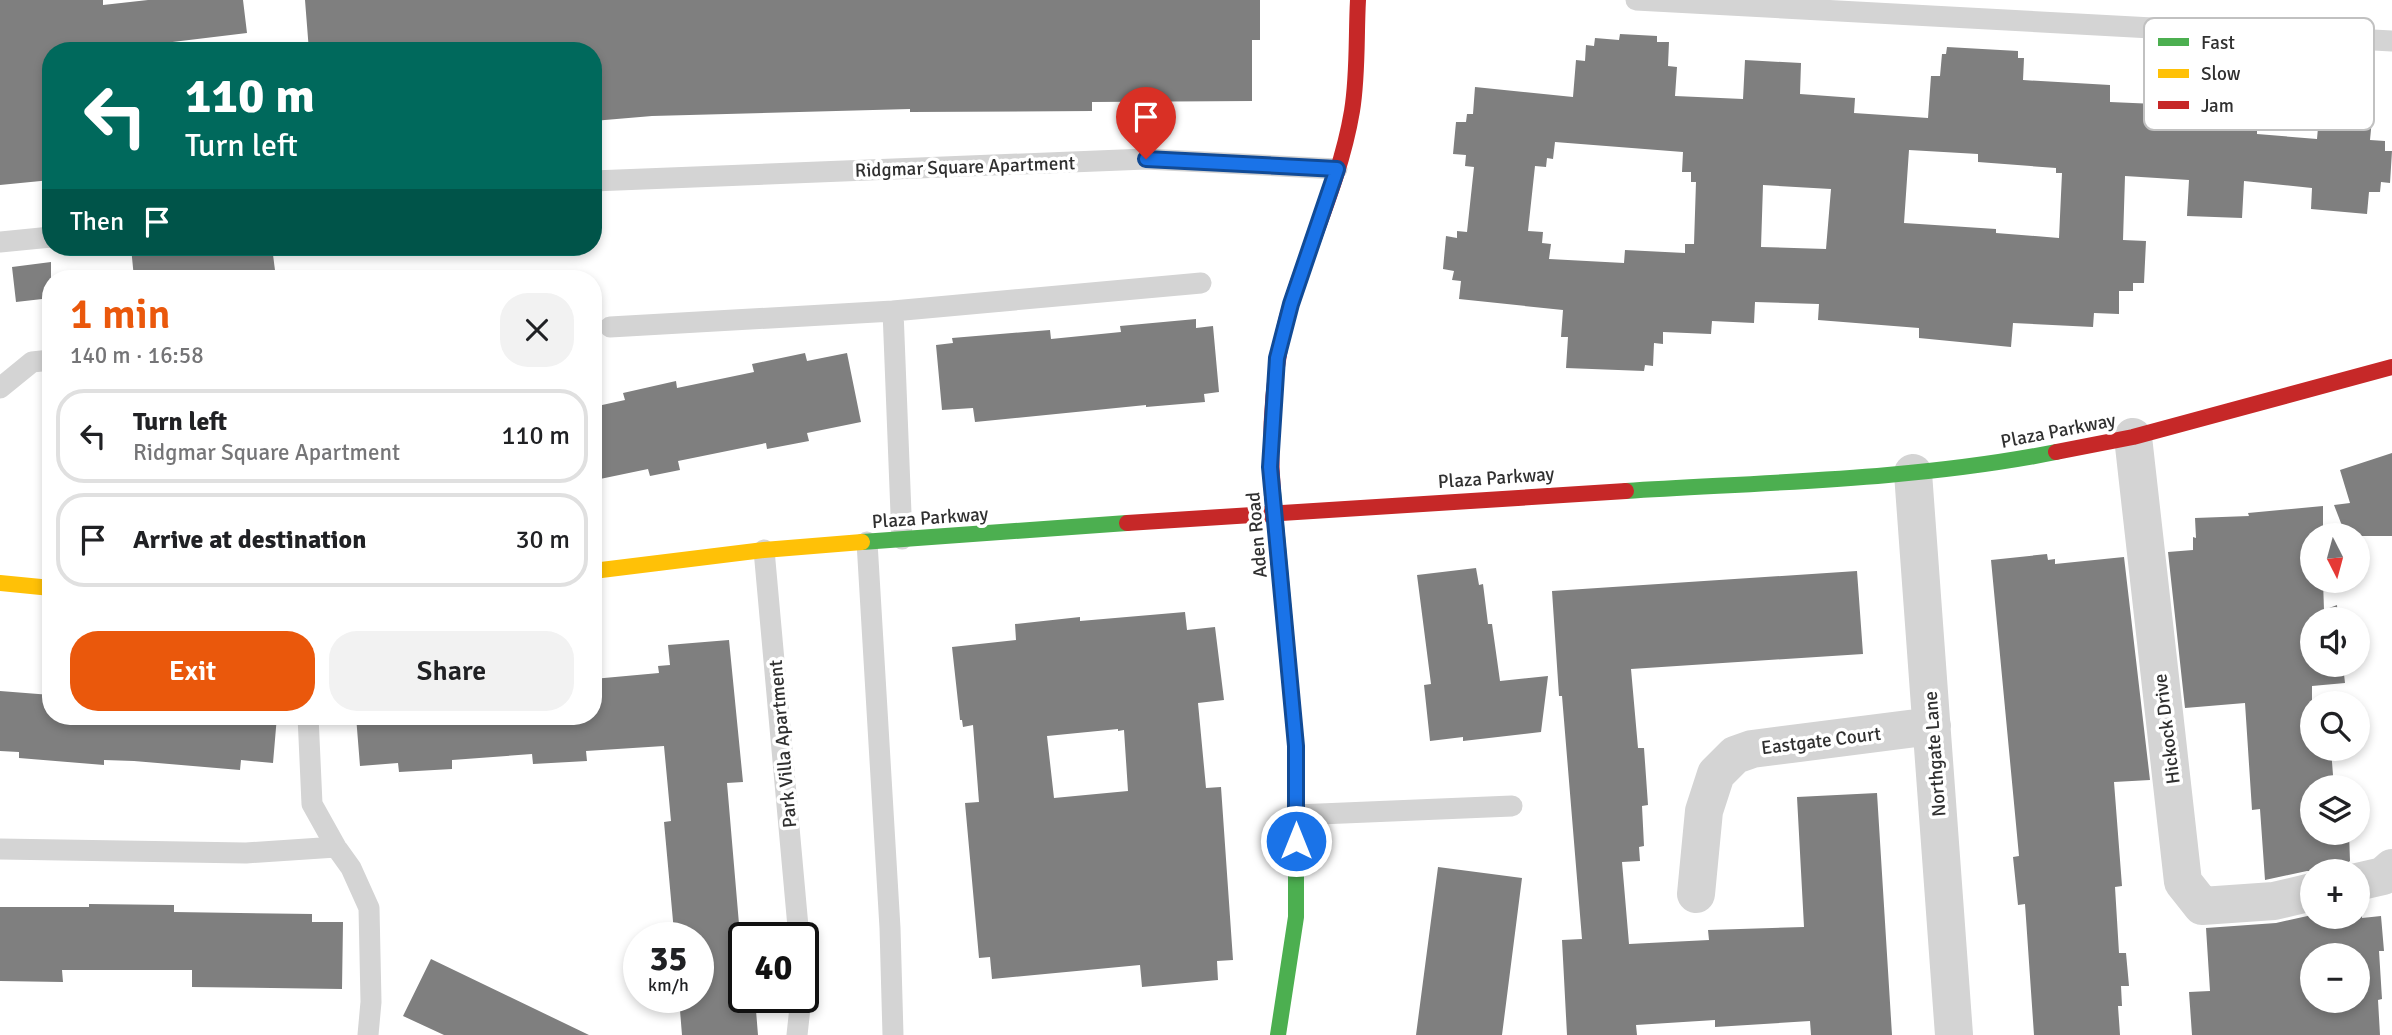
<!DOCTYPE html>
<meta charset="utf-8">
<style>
:root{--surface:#fff;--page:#f2f2f2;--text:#202124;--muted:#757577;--line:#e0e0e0;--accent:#ea580c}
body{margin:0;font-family:Signika,sans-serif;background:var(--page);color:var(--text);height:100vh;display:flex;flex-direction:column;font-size:26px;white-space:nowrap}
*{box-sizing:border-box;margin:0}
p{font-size:23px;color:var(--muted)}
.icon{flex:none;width:38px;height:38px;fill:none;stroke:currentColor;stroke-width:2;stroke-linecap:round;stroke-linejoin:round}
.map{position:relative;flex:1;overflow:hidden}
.sheet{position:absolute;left:42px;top:270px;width:560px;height:455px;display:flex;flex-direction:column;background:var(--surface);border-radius:28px;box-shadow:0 4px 10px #0003}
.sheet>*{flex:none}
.banner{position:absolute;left:42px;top:42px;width:560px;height:214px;border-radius:28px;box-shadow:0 4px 10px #0003;background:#00695c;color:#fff;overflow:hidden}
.needle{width:46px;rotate:174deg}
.fabs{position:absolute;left:2300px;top:523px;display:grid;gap:14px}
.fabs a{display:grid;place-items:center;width:70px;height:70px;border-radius:50%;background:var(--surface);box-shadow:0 4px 10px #0003;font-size:35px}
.speed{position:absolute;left:623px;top:922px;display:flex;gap:14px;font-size:35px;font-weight:700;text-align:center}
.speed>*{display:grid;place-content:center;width:91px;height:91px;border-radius:50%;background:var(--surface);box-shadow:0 4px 10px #0003;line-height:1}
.speed small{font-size:18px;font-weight:400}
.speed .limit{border:4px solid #111;border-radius:10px;background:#fff;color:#111}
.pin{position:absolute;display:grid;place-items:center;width:60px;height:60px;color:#fff;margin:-72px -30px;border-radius:50% 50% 50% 0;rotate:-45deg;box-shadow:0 0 7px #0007}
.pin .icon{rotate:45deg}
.me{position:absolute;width:77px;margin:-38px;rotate:0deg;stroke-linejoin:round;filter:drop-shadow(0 0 5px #0008)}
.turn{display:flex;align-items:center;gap:24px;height:147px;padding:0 28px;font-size:32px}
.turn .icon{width:91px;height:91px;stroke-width:2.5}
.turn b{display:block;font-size:49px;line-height:60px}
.then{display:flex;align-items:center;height:66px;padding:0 28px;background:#0003;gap:14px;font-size:26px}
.round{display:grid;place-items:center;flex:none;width:74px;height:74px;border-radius:28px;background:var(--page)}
.overview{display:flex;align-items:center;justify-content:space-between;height:119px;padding:0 28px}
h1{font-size:42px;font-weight:600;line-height:52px;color:var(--accent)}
.cta{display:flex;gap:14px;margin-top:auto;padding:14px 28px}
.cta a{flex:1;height:80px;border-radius:28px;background:var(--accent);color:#fff;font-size:28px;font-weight:600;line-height:80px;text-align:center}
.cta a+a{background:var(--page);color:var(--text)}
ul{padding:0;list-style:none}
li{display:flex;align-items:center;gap:21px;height:94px;margin:0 14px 10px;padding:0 14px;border:4px solid var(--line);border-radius:28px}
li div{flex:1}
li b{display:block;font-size:26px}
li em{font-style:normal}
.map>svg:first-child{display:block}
.building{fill:#7f7f7f;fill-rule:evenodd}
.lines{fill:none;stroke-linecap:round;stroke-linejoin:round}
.lane{stroke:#d4d4d4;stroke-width:21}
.street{stroke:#d4d4d4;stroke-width:38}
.fast{stroke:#4caf50;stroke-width:16}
.slow{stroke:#ffc107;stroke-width:16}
.jam{stroke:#c62828;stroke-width:16}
.route-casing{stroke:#114b97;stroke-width:18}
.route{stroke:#1a73e8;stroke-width:12}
.labels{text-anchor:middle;stroke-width:7;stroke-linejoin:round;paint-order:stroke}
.street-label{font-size:19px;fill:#303030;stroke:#fff}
.key{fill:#fff;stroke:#c1c1c1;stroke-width:2}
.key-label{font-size:19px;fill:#303030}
</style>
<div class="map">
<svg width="2392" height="1035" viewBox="0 0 2392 1035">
<rect width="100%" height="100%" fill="#fff"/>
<path class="building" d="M 0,0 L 103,0 L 103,5 L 148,0 L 243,0 L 247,33 L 98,51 L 51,51 L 51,180 L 0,185 Z
M 305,0 L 1260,0 L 1260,40 L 1252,40 L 1252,101 L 1092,102 L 1092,111 L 910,112 L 910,109 L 652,116 L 593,121 L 593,51 L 309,51 Z
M 1620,34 L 1657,36 L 1657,42 L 1669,42 L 1668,66 L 1677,67 L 1675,96 L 1743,99 L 1745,60 L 1801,63 L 1800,94 L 1855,98 L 1854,113 L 1928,118 L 1931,76 L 1940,76 L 1942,54 L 1946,54 L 1947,47 L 2018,51 L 2018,58 L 2024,58 L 2023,80 L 2110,85 L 2110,102 L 2247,108 L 2246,131 L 2257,131 L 2257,134 L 2317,139 L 2319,116 L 2372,119 L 2370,140 L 2385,141 L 2385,151 L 2392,151 L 2390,183 L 2381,182 L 2380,192 L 2369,192 L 2367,214 L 2311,209 L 2312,188 L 2244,181 L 2242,218 L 2187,216 L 2189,180 L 2125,176 L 2123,240 L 2146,241 L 2144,283 L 2133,283 L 2133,291 L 2119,291 L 2119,314 L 2094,313 L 2093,327 L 2013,323 L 2011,347 L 1919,338 L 1919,328 L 1818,320 L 1819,304 L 1755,302 L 1754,323 L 1712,321 L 1711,334 L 1663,332 L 1663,344 L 1654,343 L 1653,366 L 1645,365 L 1644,371 L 1566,368 L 1568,337 L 1561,337 L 1563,310 L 1459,299 L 1461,281 L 1452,280 L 1454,271 L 1443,269 L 1446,236 L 1457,238 L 1457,231 L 1467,232 L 1474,167 L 1465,166 L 1466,155 L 1453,154 L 1456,122 L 1466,122 L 1467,114 L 1473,114 L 1475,87 L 1573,97 L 1576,60 L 1585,61 L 1586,45 L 1594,46 L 1595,38 L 1619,40 ZM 1555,142 L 1683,152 L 1682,172 L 1691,172 L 1691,182 L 1696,182 L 1694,244 L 1685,244 L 1685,253 L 1625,250 L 1624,263 L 1549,259 L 1551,244 L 1542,243 L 1543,232 L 1528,231 L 1535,166 L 1546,167 L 1547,158 L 1553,159 ZM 1909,150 L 1978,154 L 1978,162 L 2056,168 L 2056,173 L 2062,173 L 2059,238 L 1996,233 L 1996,229 L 1904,223 ZM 1763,185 L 1831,189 L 1826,249 L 1761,247 Z
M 131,247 L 272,247 L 276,278 L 134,278 Z
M 51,262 L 51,298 L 16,302 L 12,267 Z
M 1196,319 L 1196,328 L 1213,326 L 1219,392 L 1204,394 L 1205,402 L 1146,407 L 1146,405 L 975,422 L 973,408 L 942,410 L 936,345 L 953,343 L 952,338 L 1050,330 L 1051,339 L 1121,332 L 1120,326 Z
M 805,353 L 807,361 L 847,353 L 861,422 L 807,433 L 809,441 L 767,449 L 766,443 L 678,461 L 680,470 L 650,476 L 648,469 L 600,479 L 593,446 L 593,407 L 625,400 L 623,393 L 676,381 L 677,388 L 754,372 L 752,364 Z
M 2392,453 L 2392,536 L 2346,536 L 2334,505 L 2350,503 L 2340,470 Z
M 2323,506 L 2323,536 L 2312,536 L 2312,581 L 2323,581 L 2324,610 L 2337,605 L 2338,620 L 2312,620 L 2312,665 L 2343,665 L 2345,683 L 2312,686 L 2312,749 L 2331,749 L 2334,788 L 2312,788 L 2312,833 L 2349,833 L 2350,861 L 2343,866 L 2339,872 L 2307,871 L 2265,880 L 2260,809 L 2252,810 L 2245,703 L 2185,708 L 2168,552 L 2193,550 L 2193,537 L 2196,538 L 2195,518 L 2249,516 L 2248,513 Z
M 2047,554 L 2048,560 L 2055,559 L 2055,564 L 2124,557 L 2150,780 L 2114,782 L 2122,886 L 2115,887 L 2119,953 L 2126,953 L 2129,986 L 2121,986 L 2122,1006 L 2118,1006 L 2120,1035 L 2034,1035 L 2025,904 L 2018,905 L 2013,857 L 2019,856 L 1991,560 Z
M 1476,568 L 1479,585 L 1483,584 L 1488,624 L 1492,624 L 1500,681 L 1548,676 L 1541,732 L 1463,741 L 1463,737 L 1430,741 L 1424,685 L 1431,684 L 1417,575 Z
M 1857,571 L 1863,654 L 1631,669 L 1638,748 L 1644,748 L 1648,805 L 1642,806 L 1644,846 L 1639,847 L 1640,861 L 1622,862 L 1629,944 L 1709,940 L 1708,930 L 1804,927 L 1797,797 L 1877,793 L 1892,1035 L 1811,1035 L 1810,1021 L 1715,1027 L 1715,1020 L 1636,1025 L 1637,1035 L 1567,1035 L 1562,940 L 1582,939 L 1562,696 L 1559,696 L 1552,591 Z
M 1185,612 L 1187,630 L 1215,627 L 1224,700 L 1198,703 L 1206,788 L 1221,787 L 1233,960 L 1217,961 L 1218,980 L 1142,987 L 1140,965 L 992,979 L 990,957 L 979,958 L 965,803 L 979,802 L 973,725 L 963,727 L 962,720 L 960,720 L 952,647 L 1016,640 L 1015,624 L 1080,617 L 1080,621 ZM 1118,729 L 1118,731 L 1124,730 L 1128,791 L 1054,798 L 1047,736 Z
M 729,640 L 743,782 L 727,783 L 739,924 L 749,924 L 750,938 L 744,938 L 744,998 L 755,998 L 758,1035 L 682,1035 L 679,998 L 698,998 L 698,938 L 687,938 L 687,931 L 674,932 L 664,822 L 671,821 L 664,746 L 586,751 L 587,761 L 533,764 L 532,754 L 452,760 L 452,769 L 399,772 L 398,763 L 360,766 L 356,716 L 593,716 L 593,679 L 659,673 L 658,666 L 670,665 L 668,645 Z
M 0,691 L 51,695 L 51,716 L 277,716 L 273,763 L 241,760 L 240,770 L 134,761 L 104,760 L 104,765 L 19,758 L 19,752 L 0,751 Z
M 1438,867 L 1522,878 L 1502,1035 L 1416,1035 Z
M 89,904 L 174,905 L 174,912 L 312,914 L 312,922 L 343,922 L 342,989 L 192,987 L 192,970 L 62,970 L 63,982 L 0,981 L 0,907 L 89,907 Z
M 2357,912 L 2362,912 L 2362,918 L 2381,916 L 2384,951 L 2379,951 L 2382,999 L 2378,1000 L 2380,1035 L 2192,1035 L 2189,992 L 2210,991 L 2206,928 L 2276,923 L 2312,915 L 2312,917 L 2357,917 ZM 2312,956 L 2357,956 L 2357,1001 L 2312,1001 Z
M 431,959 L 589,1035 L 444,1035 L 403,1016 Z"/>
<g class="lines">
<path class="lane" d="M 1636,0 L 2392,41
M 593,181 L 1146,159 L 1337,169
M 0,242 L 51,237
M 610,327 L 893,311
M 0,388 L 32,362 L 51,360
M 902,539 L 893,311 L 1201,283
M 867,542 L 890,928 L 893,1035
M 764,550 L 799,938
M 308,716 L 312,804 L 336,847 L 351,868 L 369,908 L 371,1002 L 368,1035
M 1296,815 L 1512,806
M 0,849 L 246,853 L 336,847
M 797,1035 L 801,998"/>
<path class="street" d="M 2133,437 L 2183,882 L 2202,906 L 2274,901 L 2312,892
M 1913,473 L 1954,1035
M 2357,882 L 2383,876 L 2392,868
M 1696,894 L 1704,811 L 1716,774 L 1735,755 L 1752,749 L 1932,726"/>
<path class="fast" d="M 1626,491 C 1769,482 1915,480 2056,452
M 1273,492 L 1296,746 L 1296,917 L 1278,1035
M 862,542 L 1127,523"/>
<path class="slow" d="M 593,571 L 764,550 L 862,542
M 0,583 L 51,588"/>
<path class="jam" d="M 2056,452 L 2133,437 L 2392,367
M 1273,492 C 1268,431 1273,362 1291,303 C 1311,240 1341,177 1352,111 C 1358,75 1356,36 1358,0
M 1127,523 L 1626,491"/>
</g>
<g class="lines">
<defs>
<path id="route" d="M 1146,159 L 1337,169 L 1291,304 L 1277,358 L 1270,467 L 1296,746 L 1296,841"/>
</defs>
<use href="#route" class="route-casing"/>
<use href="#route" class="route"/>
</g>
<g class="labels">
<g class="street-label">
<text transform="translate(965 166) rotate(-2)" y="7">Ridgmar Square Apartment</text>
<text transform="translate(2058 430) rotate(-11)" y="7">Plaza Parkway</text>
<text transform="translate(1496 477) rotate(-4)" y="7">Plaza Parkway</text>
<text transform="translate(930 517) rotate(-4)" y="7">Plaza Parkway</text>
<text transform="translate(1256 535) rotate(-95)" y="7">Aden Road</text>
<text transform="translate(2166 729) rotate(-97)" y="7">Hickock Drive</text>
<text transform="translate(1821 740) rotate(-7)" y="7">Eastgate Court</text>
<text transform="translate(782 744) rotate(-95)" y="7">Park Villa Apartment</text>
<text transform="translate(1934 754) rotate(-94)" y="7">Northgate Lane</text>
</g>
</g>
<rect x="2144" y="18" width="230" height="112" rx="10" class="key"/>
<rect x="2158" y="38" width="31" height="8" fill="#4caf50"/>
<rect x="2158" y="69" width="31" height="9" fill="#ffc107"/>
<rect x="2158" y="101" width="31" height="8" fill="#c62828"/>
<g class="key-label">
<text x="2201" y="49">Fast</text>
<text x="2201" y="80">Slow</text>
<text x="2201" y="112">Jam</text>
</g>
</svg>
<div class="fabs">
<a><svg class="needle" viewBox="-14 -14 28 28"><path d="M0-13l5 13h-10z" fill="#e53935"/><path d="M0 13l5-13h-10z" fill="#757577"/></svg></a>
<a><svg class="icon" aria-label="sound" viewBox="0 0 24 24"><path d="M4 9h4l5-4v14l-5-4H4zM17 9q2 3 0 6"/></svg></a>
<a><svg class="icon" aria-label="search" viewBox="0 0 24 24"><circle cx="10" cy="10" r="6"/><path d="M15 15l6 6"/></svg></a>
<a><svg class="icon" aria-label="layers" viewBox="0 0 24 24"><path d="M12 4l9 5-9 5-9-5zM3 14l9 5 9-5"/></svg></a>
<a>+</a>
<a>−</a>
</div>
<div class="speed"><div>35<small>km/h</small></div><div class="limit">40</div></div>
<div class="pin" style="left:1146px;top:159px;background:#d93025"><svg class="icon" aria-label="arrive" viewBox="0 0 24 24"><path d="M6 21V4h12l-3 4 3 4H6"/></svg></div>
<svg class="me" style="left:1296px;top:841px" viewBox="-20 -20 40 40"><circle r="17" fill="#1a73e8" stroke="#fff" stroke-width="3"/><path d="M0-11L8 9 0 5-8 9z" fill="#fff"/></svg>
<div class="banner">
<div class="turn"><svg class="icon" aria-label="left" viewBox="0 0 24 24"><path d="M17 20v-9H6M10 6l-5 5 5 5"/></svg><div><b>110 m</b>Turn left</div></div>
<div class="then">Then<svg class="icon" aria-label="arrive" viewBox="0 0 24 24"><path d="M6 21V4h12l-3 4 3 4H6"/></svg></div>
</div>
<section class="sheet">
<div class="overview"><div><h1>1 min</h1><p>140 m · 16:58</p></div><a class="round"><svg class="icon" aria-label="close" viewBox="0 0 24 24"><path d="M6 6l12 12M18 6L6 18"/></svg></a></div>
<ul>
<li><svg class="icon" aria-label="left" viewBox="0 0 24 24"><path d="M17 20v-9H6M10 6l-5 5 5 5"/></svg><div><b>Turn left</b><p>Ridgmar Square Apartment</p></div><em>110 m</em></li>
<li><svg class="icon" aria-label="arrive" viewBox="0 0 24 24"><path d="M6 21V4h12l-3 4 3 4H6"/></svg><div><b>Arrive at destination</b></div><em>30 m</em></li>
</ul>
<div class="cta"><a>Exit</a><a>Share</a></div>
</section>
</div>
